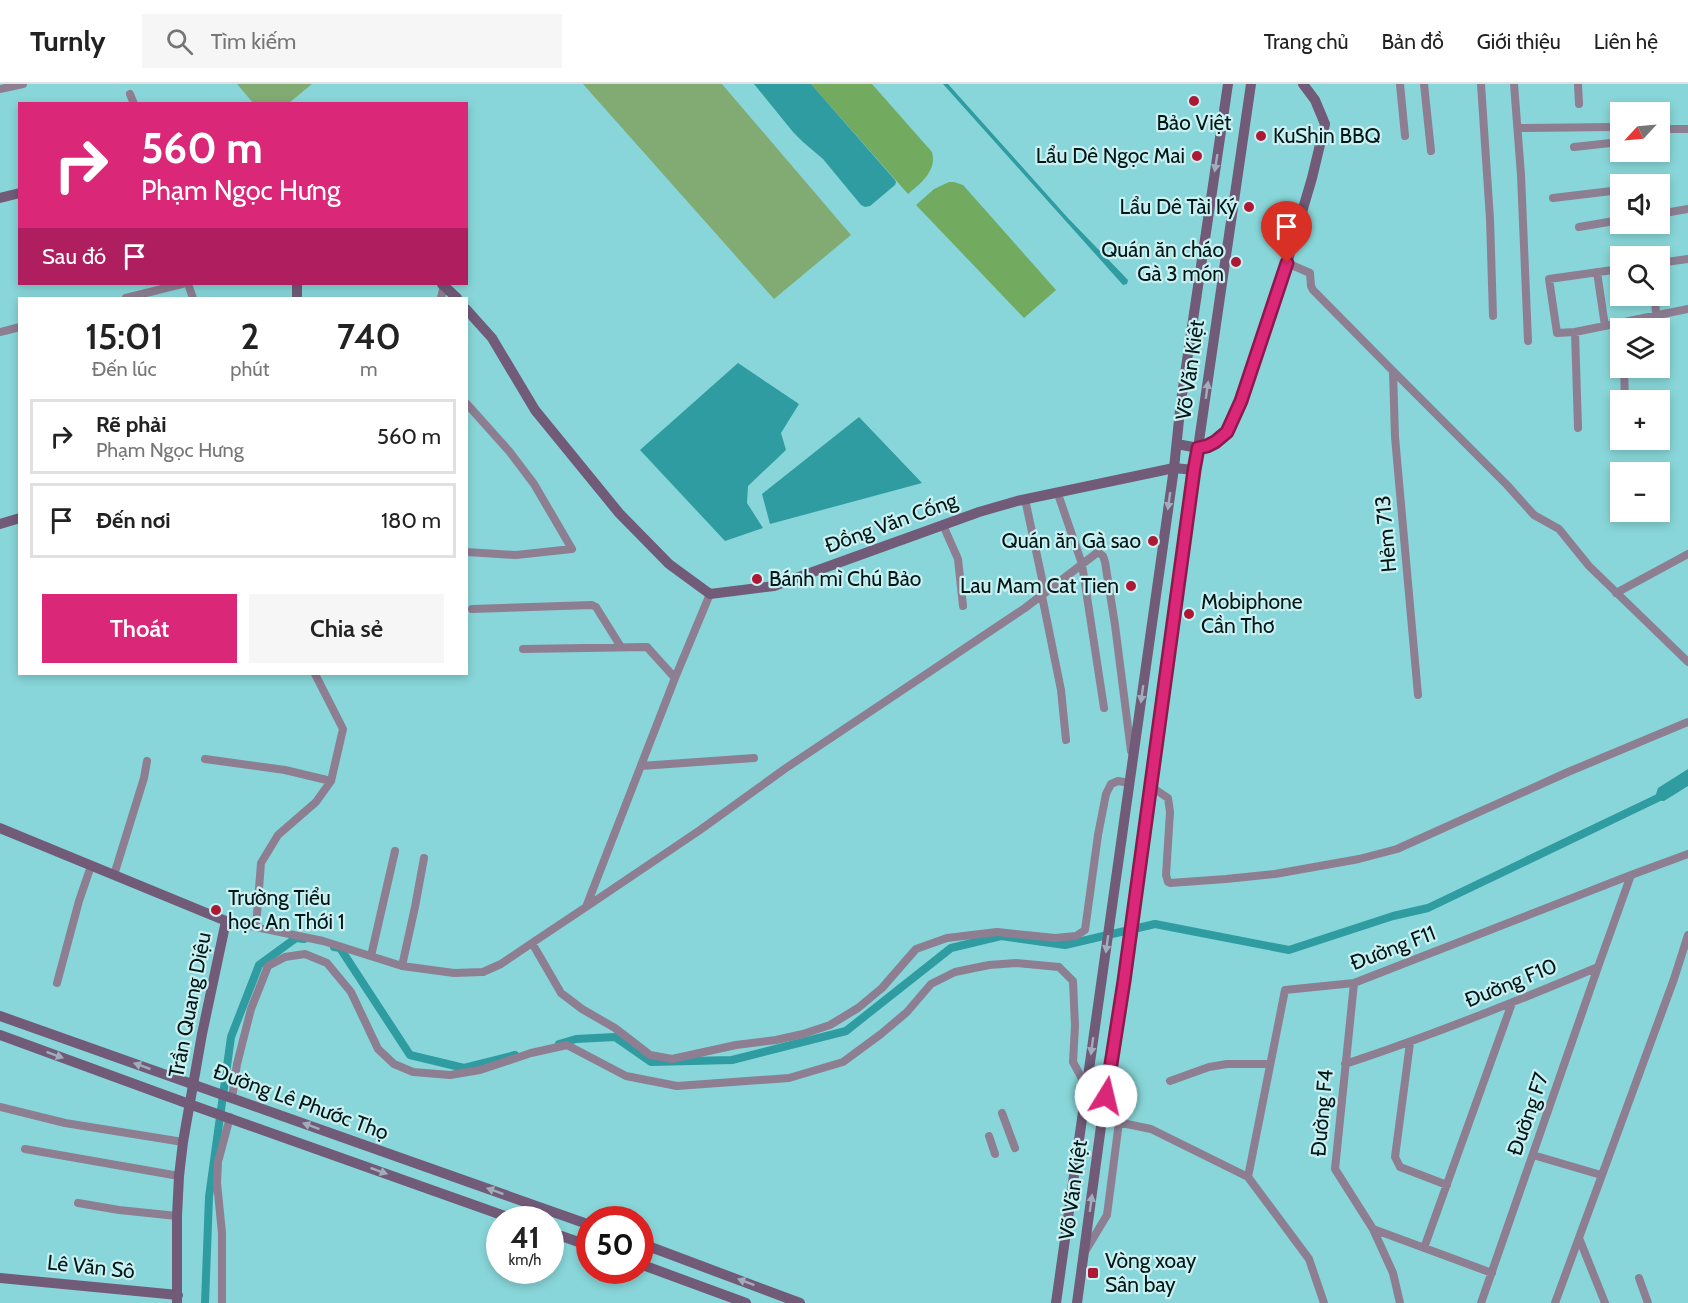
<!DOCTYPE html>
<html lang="vi">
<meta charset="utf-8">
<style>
:root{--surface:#fff;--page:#f6f6f6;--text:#222;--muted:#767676;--line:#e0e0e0;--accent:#db2777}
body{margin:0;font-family:Cabin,sans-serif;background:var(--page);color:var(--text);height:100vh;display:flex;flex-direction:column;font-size:22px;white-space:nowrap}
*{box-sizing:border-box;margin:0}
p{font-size:20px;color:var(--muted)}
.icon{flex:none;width:33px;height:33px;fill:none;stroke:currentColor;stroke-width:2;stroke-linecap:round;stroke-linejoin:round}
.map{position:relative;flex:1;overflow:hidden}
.sheet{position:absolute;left:18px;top:213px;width:450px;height:378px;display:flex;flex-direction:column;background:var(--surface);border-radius:0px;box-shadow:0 3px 9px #0003}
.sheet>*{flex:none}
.banner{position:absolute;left:18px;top:18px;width:450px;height:183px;border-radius:0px;box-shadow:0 3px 9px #0003;background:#db2777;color:#fff;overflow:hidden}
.needle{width:39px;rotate:244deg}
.buttons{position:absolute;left:1610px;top:18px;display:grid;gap:12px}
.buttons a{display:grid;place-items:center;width:60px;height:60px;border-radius:0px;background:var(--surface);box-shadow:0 3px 9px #0003;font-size:30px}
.speed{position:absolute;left:486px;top:1122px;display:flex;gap:12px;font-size:30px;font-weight:700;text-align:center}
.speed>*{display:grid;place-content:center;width:78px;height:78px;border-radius:50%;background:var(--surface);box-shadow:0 3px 9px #0003;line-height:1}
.speed small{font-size:15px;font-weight:400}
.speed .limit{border:9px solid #d22;background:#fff;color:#111}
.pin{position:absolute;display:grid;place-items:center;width:51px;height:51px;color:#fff;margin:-62px -26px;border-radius:50% 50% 50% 0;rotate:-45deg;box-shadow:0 0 6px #0007}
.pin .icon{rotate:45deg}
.me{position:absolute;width:66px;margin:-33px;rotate:9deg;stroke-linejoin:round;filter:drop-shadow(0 0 4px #0008)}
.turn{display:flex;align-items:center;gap:21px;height:126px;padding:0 24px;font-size:27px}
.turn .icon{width:78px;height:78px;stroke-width:2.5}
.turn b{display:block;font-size:42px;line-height:51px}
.then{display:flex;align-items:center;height:57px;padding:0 24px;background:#0003;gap:12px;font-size:22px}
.eta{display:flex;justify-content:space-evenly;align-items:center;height:102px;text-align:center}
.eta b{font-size:36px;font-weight:600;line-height:42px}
.primary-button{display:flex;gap:12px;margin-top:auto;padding:12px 24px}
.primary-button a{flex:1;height:69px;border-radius:0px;background:var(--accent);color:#fff;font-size:24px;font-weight:600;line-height:69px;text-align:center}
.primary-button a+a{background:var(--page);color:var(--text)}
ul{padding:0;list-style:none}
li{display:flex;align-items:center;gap:18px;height:75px;margin:0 12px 9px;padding:0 12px;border:3px solid var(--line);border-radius:0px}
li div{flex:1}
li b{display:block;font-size:22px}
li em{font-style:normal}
header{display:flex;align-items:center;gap:36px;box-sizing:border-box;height:84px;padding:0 30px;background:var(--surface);border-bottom:2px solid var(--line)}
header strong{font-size:28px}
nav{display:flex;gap:33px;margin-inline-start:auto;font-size:21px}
.search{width:420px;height:54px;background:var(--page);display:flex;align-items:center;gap:15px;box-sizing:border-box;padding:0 21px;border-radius:0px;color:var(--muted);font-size:22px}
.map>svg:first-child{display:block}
.green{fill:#81ab73}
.forest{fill:#72aa60}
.water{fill:#2e9ca0}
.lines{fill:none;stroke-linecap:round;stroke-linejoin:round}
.canal{stroke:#2e9ca0;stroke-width:8}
.street{stroke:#8d7e92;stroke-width:8}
.secondary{stroke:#715b78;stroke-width:10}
.oneway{fill:#a2adbb}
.route-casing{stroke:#8e194d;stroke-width:15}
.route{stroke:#db2777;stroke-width:10}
.poi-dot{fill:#ad1935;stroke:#caf0f1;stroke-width:2}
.labels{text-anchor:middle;stroke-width:4.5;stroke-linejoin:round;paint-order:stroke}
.poi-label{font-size:21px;fill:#001718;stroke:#caf0f1;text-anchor:start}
.street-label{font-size:21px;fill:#001718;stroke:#caf0f1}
</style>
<header>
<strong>Turnly</strong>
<div class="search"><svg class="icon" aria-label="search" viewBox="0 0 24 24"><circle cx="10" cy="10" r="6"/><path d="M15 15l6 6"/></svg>Tìm kiếm</div>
<nav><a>Trang chủ</a><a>Bản đồ</a><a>Giới thiệu</a><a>Liên hệ</a></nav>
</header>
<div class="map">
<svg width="1688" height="1219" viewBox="0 0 1688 1219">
<rect width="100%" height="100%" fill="#88d6d9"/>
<path class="green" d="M 237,0 L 312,0 L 289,19 L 254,20 Z
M 583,0 L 722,0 L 851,151 L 774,215 Z"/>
<path class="forest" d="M 811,0 L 872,0 L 932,68 C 937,87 921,99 908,110 Z
M 949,98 L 954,98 L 963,101 L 1056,206 L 1024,234 L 916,121 L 934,105 Z"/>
<path class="water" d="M 754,0 L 811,0 L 895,96 L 896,98 L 895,101 L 870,122 L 865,123 L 861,121 L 823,75 L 803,58 L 793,48 Z
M 943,0 L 948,0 L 1067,133 L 1128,196 L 1127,200 L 1123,201 Z
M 738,279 L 799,320 L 781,349 L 786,366 L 748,402 L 747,419 L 763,444 L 725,457 L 640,366 Z
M 859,333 L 922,399 L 770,440 L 762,410 Z
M 1688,685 L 1688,702 L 1664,717 L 1654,716 L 1658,704 Z"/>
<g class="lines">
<path class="canal" d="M 334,863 L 340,864 L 410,971 L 464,984 L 515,971
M 559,960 L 576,955 L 615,953 L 651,978 L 732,976 L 846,947 L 951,864 L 1001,852 L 1065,861 L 1155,840 L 1289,866 L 1393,832 L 1428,824 L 1664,711
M 205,1219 L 209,1113 L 231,953 L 259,881 L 296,854 L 304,855"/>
<path class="street" d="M 1400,0 L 1405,52
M 1424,0 L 1431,67
M 1481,0 L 1490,135 L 1493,232
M 1514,0 L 1521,91 L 1528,257
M 1578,0 L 1579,20
M 0,5 L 23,0
M 130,10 L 134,20
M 1518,44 L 1614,43
M 1659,50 L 1669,45 L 1688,45
M 1574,63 L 1620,58
M 1553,114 L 1620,106
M 1659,130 L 1688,125
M 1579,143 L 1620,136
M 1287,179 L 1310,189 L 1311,202 L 1313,206 L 1393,287 L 1395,353 L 1418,611
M 1659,179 L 1688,175
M 1620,185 L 1549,195 L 1557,249 L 1575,248 L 1688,225
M 1597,188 L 1605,242
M 188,200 L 193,214
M 1655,212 L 1656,231
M 126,214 L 182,200
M 441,214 L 444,201
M 0,248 L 20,243
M 1575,248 L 1578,344
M 1624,284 L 1625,316
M 1393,287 L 1507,401 L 1534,431 L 1559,445 L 1589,482 L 1688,578
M 466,319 L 509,367 L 534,400 L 572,465 L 516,471 L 466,468
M 1058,410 L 1082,480 L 1104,624
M 1025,415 L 1045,509
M 943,441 L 958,475 L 963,522
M 1616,509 L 1688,470
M 1042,512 L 1061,606 L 1066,656
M 472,525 L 592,521 L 596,523 L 621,563
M 523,565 L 647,563 L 675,594
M 205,675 L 285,686 L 331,697
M 641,682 L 754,674
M 1150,702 L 1168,714 L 1170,728 L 1166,791 L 1168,798 L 1170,799 L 1226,795 L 1275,790 L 1359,775 L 1397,765 L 1568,688 L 1688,638
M 114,791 L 144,694 L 147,677
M 586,823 L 700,746 L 786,684 L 1025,524 L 1098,468 L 1103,472 L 1105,478 L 1115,541 L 1131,667
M 226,837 L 323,857 L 402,882 L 454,889 L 483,888 L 501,880 L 532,859 L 561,909 L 582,925 L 615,944 L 650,971 L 672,975 L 736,961 L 776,956 L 803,950 L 830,941 L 858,924 L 882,904 L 916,865 L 947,854 L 997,848 L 1055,854 L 1076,852 L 1085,846 L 1098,751 L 1106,710 L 1111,700 L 1118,697 L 1130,699
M 256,843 L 261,779 L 278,751 L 316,718 L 331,697 L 343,645 L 315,590
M 532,859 L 586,823 L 675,594 L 710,510
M 371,872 L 395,767
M 402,882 L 415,823 L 424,774
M 57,899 L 79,817 L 91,782
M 1354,899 L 1335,1085 L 1373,1145 L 1393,1189 L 1400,1219
M 1410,959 L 1395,1073 L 1400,1083 L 1447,1101
M 1345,980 C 1431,952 1515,918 1598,883 L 1631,791
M 1170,997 L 1209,983 L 1227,980 L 1270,980
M 232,1014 L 237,980 L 251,925 L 268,882 L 285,873 L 305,870 L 327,879 L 351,908 L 378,965 L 394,980 L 413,988 L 450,991 L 480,986 L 531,969 L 567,961 L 626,992 L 677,1002 L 789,994 L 843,978 L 881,950 L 907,928 L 931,900 L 955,888 L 989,881 L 1016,879 L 1059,883 L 1073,897 L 1075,942 L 1073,978 L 1086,1002
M 0,1023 L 65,1039 L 183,1058
M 1002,1029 L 1015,1064
M 1102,1035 L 1151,1045 L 1248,1093 L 1309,1175 L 1324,1219
M 989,1052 L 995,1070
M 25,1065 L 179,1092
M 1533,1071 L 1601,1091
M 1248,1093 L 1285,906 L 1354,899 L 1631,791 L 1688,770
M 78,1119 L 119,1126 L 177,1132
M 1373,1145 L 1492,1189
M 1579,1154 L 1605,1219
M 1424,1164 L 1512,919
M 1086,1166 L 1107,1131 L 1119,1038
M 1639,1194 L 1648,1219
M 222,1219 L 222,1149 L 217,1099 L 218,1078 L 230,1033
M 1481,1219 L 1598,883
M 1555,1219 L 1674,895 L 1688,851"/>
<path class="secondary" d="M 0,114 L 20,109
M 442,200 L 457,214
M 297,214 L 297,200
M 466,225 L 492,254 L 535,326 L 619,429 L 669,480 L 710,510 L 774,502 L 979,428 L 1017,417 L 1174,384 L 1194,386
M 1177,360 L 1198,364 L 1207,362 L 1215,358 L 1227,348 L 1241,317 L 1287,179 L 1312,94 L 1325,40 L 1315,16 L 1303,0
M 0,440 L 20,434
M 0,744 L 226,837 L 202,950 L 183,1058 L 179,1092 L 177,1132 L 177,1219
M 0,932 L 590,1141
M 0,951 L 189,1020 L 516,1136
M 550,1148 L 590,1162
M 640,1159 L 800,1219
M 640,1180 L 746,1219
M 0,1194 L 178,1211
M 1056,1219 L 1174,384 L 1181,317 L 1228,0
M 1077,1219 L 1102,1035 L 1124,897 L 1194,386 L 1198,364 L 1251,0"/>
</g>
<defs><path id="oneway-solid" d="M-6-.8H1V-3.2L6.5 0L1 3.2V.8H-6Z" transform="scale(1.5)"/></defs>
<g class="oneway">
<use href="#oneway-solid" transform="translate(1216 79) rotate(99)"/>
<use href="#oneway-solid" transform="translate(1207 306) rotate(-82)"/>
<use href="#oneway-solid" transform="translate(1169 417) rotate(98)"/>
<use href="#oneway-solid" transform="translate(1142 610) rotate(98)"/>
<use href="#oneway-solid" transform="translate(1107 860) rotate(98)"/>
<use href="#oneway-solid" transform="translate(1092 962) rotate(98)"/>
<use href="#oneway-solid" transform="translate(55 971) rotate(20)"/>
<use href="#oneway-solid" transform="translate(142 982) rotate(-160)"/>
<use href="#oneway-solid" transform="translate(311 1042) rotate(-160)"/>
<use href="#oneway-solid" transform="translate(379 1087) rotate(20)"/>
<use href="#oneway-solid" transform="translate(495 1107) rotate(-160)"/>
<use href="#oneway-solid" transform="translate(1091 1119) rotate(-82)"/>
<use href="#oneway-solid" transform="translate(746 1198) rotate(-159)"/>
</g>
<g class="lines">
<defs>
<path id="route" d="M 1106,1012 L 1124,897 L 1194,386 L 1198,364 L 1207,362 L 1215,358 L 1227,348 L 1241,317 L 1287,179"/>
</defs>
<use href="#route" class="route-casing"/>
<use href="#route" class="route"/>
</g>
<g class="poi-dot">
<circle cx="1194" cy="17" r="6"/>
<circle cx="1261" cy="52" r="6"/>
<circle cx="1197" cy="72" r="6"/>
<circle cx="1249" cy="123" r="6"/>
<circle cx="1236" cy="178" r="6"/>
<circle cx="1153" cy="457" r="6"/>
<circle cx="757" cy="495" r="6"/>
<circle cx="1131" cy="502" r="6"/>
<circle cx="1189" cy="530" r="6"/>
<circle cx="216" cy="826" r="6"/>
<rect x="1087" y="1183" width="12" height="12" rx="3"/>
</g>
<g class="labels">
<g class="poi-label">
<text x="1194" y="46" text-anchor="middle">Bảo Việt</text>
<text x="1273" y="59">KuShin BBQ</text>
<text x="1185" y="79" text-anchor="end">Lẩu Dê Ngọc Mai</text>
<text x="1237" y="130" text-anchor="end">Lẩu Dê Tài Ký</text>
<text x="1224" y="173" text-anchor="end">Quán ăn cháo<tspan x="1224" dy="24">Gà 3 món</tspan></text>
<text x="1141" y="464" text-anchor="end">Quán ăn Gà sao</text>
<text x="769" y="502">Bánh mì Chú Bảo</text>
<text x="1119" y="509" text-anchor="end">Lau Mam Cat Tien</text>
<text x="1201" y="525">Mobiphone<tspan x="1201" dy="24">Cần Thơ</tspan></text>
<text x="228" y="821">Trường Tiểu<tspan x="228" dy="24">học An Thới 1</tspan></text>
<text x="1105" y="1184">Vòng xoay<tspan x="1105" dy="24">Sân bay</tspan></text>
</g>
<g class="street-label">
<text transform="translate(1190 286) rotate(-82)" y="7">Võ Văn Kiệt</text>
<text transform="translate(891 439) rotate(-20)" y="7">Đồng Văn Cống</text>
<text transform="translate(1386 450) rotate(-95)" y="7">Hẻm 713</text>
<text transform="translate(1393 864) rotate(-21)" y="7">Đường F11</text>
<text transform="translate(1511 899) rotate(-22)" y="7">Đường F10</text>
<text transform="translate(190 921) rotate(-79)" y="7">Trần Quang Diệu</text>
<text transform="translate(301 1018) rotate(20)" y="7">Đường Lê Phước Thọ</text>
<text transform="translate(1322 1029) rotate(-85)" y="7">Đường F4</text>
<text transform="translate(1528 1030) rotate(-71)" y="7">Đường F7</text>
<text transform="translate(1073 1106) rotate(-82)" y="7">Võ Văn Kiệt</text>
<text transform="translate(91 1183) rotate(6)" y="7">Lê Văn Sô</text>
</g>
</g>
</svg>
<div class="buttons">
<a><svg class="needle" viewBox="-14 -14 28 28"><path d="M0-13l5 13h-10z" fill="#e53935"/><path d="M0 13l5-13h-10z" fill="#767676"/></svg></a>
<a><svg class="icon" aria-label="sound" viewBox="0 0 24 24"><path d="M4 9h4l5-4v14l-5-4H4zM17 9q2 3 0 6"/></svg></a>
<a><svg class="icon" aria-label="search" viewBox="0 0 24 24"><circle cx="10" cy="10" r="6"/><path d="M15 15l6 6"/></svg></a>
<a><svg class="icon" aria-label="layers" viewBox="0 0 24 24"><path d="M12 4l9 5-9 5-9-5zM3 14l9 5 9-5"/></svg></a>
<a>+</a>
<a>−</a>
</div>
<div class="speed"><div>41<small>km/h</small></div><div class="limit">50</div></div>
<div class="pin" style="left:1287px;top:179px;background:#d93025"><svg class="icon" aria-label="arrive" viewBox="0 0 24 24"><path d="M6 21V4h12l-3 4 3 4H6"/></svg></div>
<svg class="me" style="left:1106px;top:1012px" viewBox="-20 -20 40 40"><circle r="19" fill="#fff"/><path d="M0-13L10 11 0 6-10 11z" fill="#db2777"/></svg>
<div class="banner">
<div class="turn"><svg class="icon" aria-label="right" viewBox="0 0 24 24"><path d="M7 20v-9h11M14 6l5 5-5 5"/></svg><div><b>560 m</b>Phạm Ngọc Hưng</div></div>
<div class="then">Sau đó<svg class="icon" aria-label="arrive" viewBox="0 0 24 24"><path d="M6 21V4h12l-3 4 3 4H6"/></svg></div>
</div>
<section class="sheet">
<div class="eta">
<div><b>15:01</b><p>Đến lúc</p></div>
<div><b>2</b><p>phút</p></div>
<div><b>740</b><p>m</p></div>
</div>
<ul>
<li><svg class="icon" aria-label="right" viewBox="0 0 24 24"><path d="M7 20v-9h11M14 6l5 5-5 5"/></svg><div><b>Rẽ phải</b><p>Phạm Ngọc Hưng</p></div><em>560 m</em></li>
<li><svg class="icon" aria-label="arrive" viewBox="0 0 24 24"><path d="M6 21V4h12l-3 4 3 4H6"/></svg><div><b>Đến nơi</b></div><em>180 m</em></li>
</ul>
<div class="primary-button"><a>Thoát</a><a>Chia sẻ</a></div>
</section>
</div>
